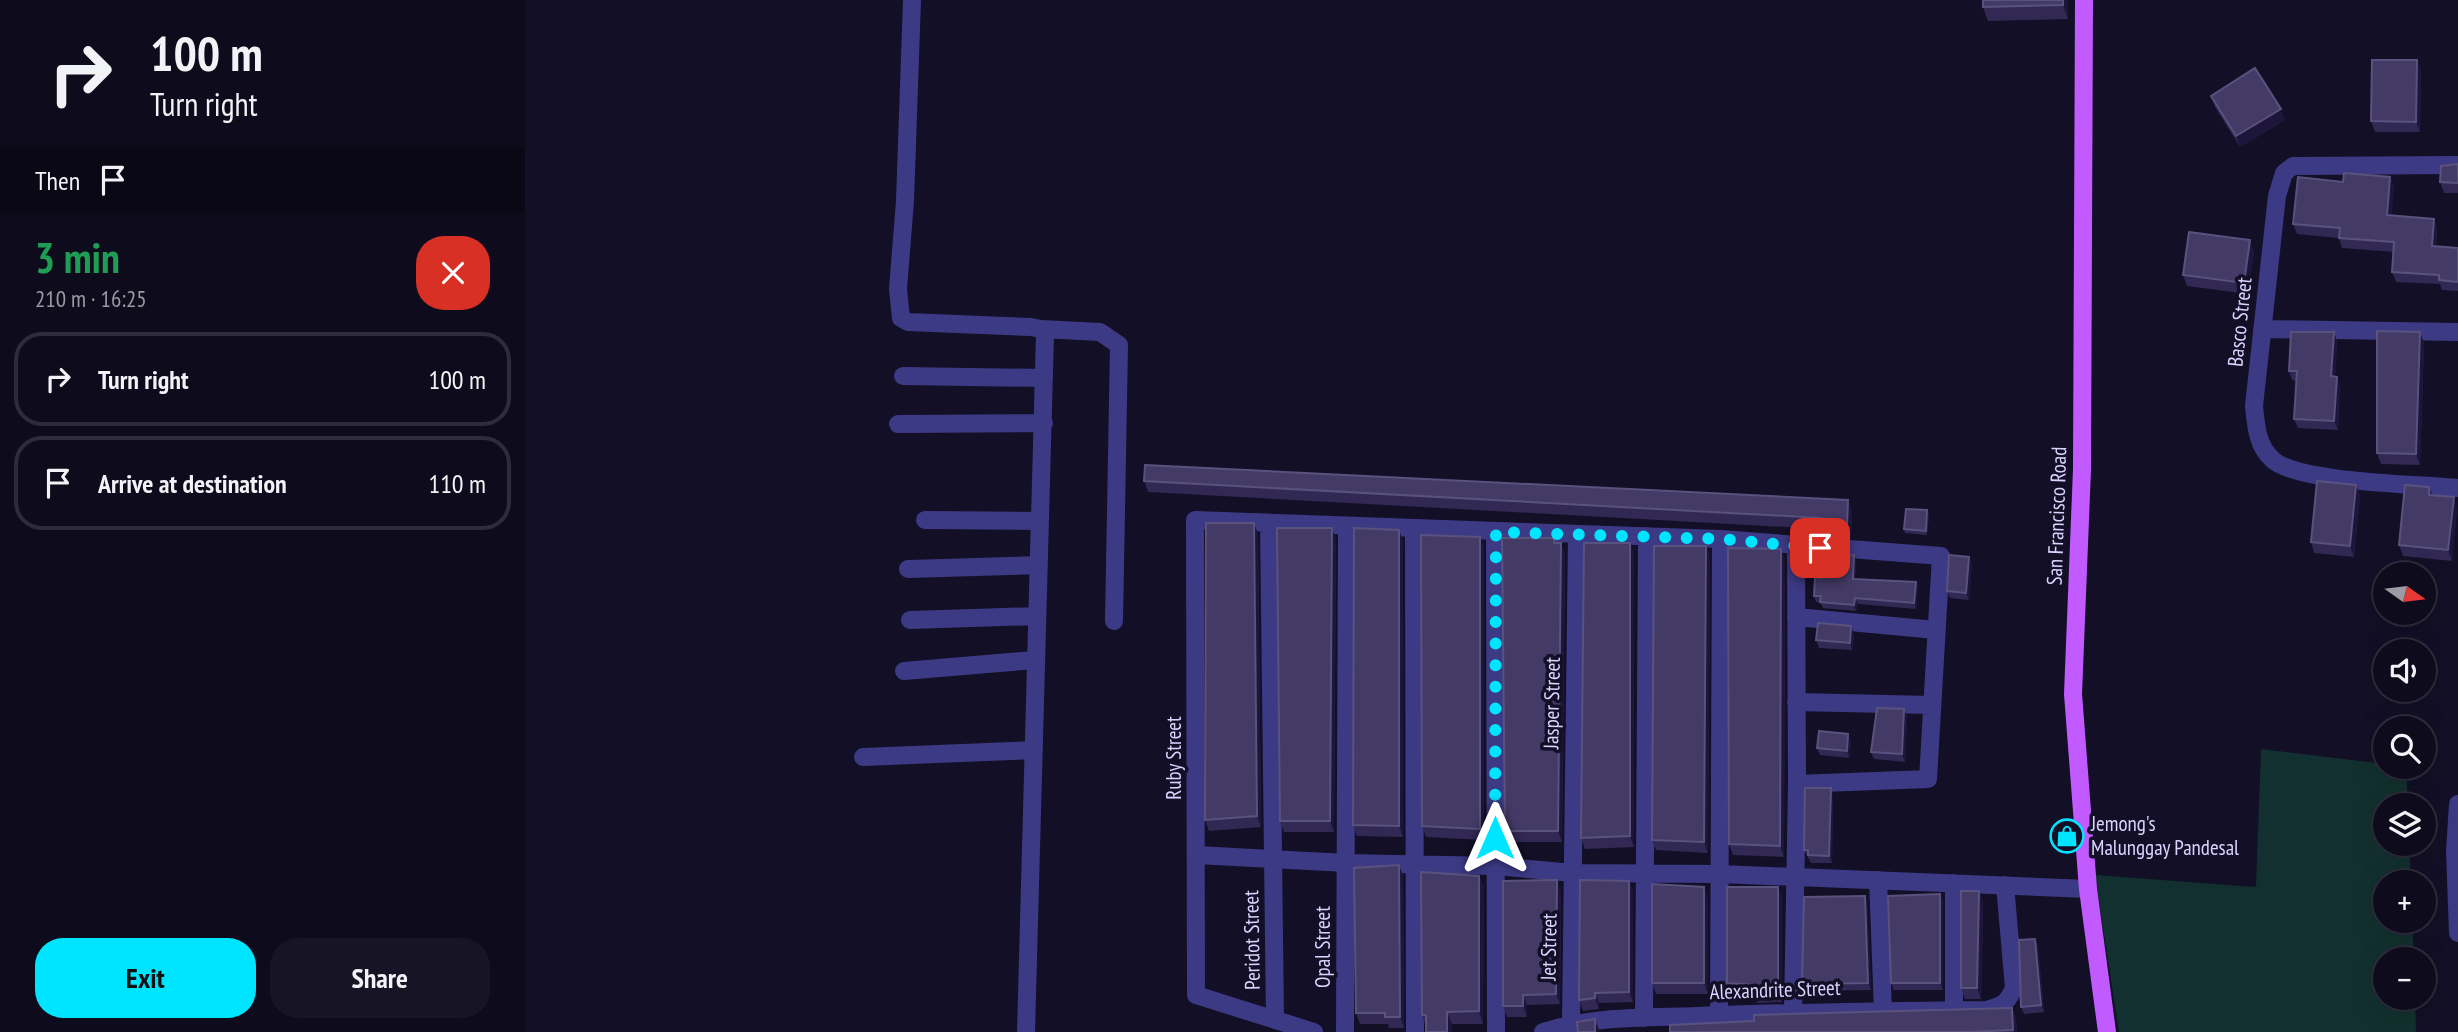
<!DOCTYPE html>
<meta charset="utf-8">
<style>
:root{--surface:#0e0b1c;--page:#171425;--text:#f1f3f6;--muted:#9b9ba3;--line:#2e2b3b;--accent:#00e5ff}
body{margin:0;font-family:"PT Sans Narrow",sans-serif;background:var(--page);color:var(--text);height:100vh;display:flex;flex-direction:column;font-size:26px;white-space:nowrap}
*{box-sizing:border-box;margin:0}
p{font-size:23px;color:var(--muted)}
.icon{flex:none;width:38px;height:38px;fill:none;stroke:currentColor;stroke-width:2;stroke-linecap:round;stroke-linejoin:round}
.map{position:relative;flex:1;overflow:hidden}
.sheet{display:flex;flex-direction:column;background:var(--surface);width:525px}
.sheet>*{flex:none}
.guide{background:#0e0b1c;color:var(--text);overflow:hidden}
.needle{width:46px;rotate:104deg}
.fabs{position:absolute;left:1848px;top:562px;display:grid;gap:14px}
.fabs a{display:grid;place-items:center;width:63px;height:63px;border-radius:50%;background:var(--surface);box-shadow:0 7px 28px #0002,0 0 0 2px var(--line);font-size:35px}
.pin{position:absolute;display:grid;place-items:center;width:60px;height:60px;color:#fff;margin:-30px;border-radius:14px;box-shadow:0 4px 10px #0006}
.me{position:absolute;width:77px;margin:-38px;rotate:0deg;stroke-linejoin:round;filter:drop-shadow(0 0 5px #0008)}
.turn{display:flex;align-items:center;gap:24px;height:147px;padding:0 35px;font-size:32px}
.turn .icon{width:91px;height:91px;stroke-width:2.5}
.turn b{display:block;font-size:49px;line-height:60px}
.then{display:flex;align-items:center;height:66px;padding:0 35px;background:#0003;gap:14px;font-size:26px}
.round{display:grid;place-items:center;flex:none;width:74px;height:74px;border-radius:28px;background:var(--page)}
.headline{display:flex;align-items:center;justify-content:space-between;height:119px;padding:0 35px}
h1{font-size:42px;font-weight:700;line-height:52px;color:#1e9e55}
.button{display:flex;gap:14px;margin-top:auto;padding:14px 35px}
.button a{flex:1;height:80px;border-radius:28px;background:var(--accent);color:#111;font-size:28px;font-weight:700;line-height:80px;text-align:center}
.button a+a{background:var(--page);color:var(--text)}
ul{padding:0;list-style:none}
li{display:flex;align-items:center;gap:21px;height:94px;margin:0 14px 10px;padding:0 21px;border:4px solid var(--line);border-radius:28px}
li div{flex:1}
li b{display:block;font-size:26px}
li em{font-style:normal}
main{display:flex;flex:1;min-height:0}
.map>svg:first-child{display:block}
.green{fill:#12302f}
.lines{fill:none;stroke-linecap:round;stroke-linejoin:round}
.minor{stroke:#3d3a85;stroke-width:18}
.major{stroke:#c25bff;stroke-width:18}
.wall{fill:#312854}
.shaded-wall{fill:#1d163a}
.building{fill:#433a66;stroke:#5a527e;stroke-width:2}
.route{stroke:#00e5ff;stroke-width:12;stroke-dasharray:0 21.6}
.labels{text-anchor:middle;stroke-width:7;stroke-linejoin:round;paint-order:stroke}
.street-label{font-size:21px;fill:#d9d4ff;stroke:#130f26}
.poi-label{font-size:21px;fill:#d9d4ff;stroke:#130f26;text-anchor:start}
</style>
<main>
<section class="sheet">
<div class="guide">
<div class="turn"><svg class="icon" aria-label="right" viewBox="0 0 24 24"><path d="M7 20v-9h11M14 6l5 5-5 5"/></svg><div><b>100 m</b>Turn right</div></div>
<div class="then">Then<svg class="icon" aria-label="arrive" viewBox="0 0 24 24"><path d="M6 21V4h12l-3 4 3 4H6"/></svg></div>
</div>
<div class="headline"><div><h1>3 min</h1><p>210 m · 16:25</p></div><a class="round" style="background:#d93025;color:#fff"><svg class="icon" aria-label="close" viewBox="0 0 24 24"><path d="M6 6l12 12M18 6L6 18"/></svg></a></div>
<ul>
<li><svg class="icon" aria-label="right" viewBox="0 0 24 24"><path d="M7 20v-9h11M14 6l5 5-5 5"/></svg><div><b>Turn right</b></div><em>100 m</em></li>
<li><svg class="icon" aria-label="arrive" viewBox="0 0 24 24"><path d="M6 21V4h12l-3 4 3 4H6"/></svg><div><b>Arrive at destination</b></div><em>110 m</em></li>
</ul>
<div class="button"><a>Exit</a><a>Share</a></div>
</section>
<div class="map">
<svg width="1933" height="1032" viewBox="0 0 1933 1032">
<rect width="100%" height="100%" fill="#130f26"/>
<path class="green" d="M 1736,749 L 1860,764 L 1860,766 L 1881,767 L 1883,805 L 1860,805 L 1860,844 L 1884,844 L 1886,882 L 1860,882 L 1860,920 L 1887,921 L 1889,959 L 1860,959 L 1860,998 L 1890,998 L 1891,1032 L 1594,1032 L 1570,875 L 1731,887 Z"/>
<g class="lines">
<path class="minor" d="M 387,0 L 380,201 L 373,289 L 376,318 L 383,322 L 506,327 L 516,329 L 520,334 L 501,1032
M 1933,165 L 1768,166 L 1759,173 L 1752,196 L 1729,406 C 1731,426 1732,446 1748,460 C 1774,483 1895,484 1933,488
M 516,329 L 575,332 L 594,345 L 589,621
M 1737,329 L 1933,332
M 378,376 L 519,378
M 373,424 L 519,423
M 400,520 L 514,521
M 744,524 L 750,1019
M 889,529 L 890,1032
M 970,532 L 971,1032
M 383,569 L 514,565
M 1271,617 L 1411,630
M 385,620 L 512,616
M 379,671 L 509,660
M 1271,702 L 1406,705
M 338,757 L 509,750
M 1933,804 L 1930,851 L 1933,933
M 672,855 L 822,863 L 970,866 L 1048,873 L 1195,874 L 1563,889
M 1353,880 L 1358,1011
M 1429,883 L 1429,1010
M 1268,1011 L 1272,784 L 1271,546
M 1194,1015 L 1196,539
M 1119,1018 L 1122,536
M 1046,1023 L 1052,534
M 789,1032 L 671,995 L 670,520 L 1196,539 L 1416,556 L 1403,779 L 1272,784
M 820,1032 L 822,527
M 1018,1032 C 1067,1016 1120,1018 1172,1016 C 1268,1012 1365,1011 1462,1010 C 1478,1006 1482,1003 1489,988 L 1480,885"/>
<path class="major" d="M 1559,0 L 1557,469 L 1548,694 L 1563,889 L 1582,1032"/>
</g>
<path class="wall" d="M 1458,0 L 1543,0 L 1543,19 L 1463,21 L 1458,7 Z
M 1892,60 L 1896,71 L 1895,132 L 1850,132 L 1846,121 Z
M 1686,96 L 1760,120 L 1715,147 L 1690,107 Z
M 1933,164 L 1933,193 L 1919,193 L 1915,182 Z
M 1865,177 L 1869,186 L 1866,216 L 1909,219 L 1912,228 L 1911,246 L 1933,248 L 1933,291 L 1917,290 L 1915,284 L 1871,282 L 1867,272 L 1869,252 L 1817,248 L 1814,238 L 1772,234 L 1768,224 L 1818,182 Z
M 1729,251 L 1723,294 L 1662,286 L 1658,275 Z
M 1809,332 L 1812,342 L 1810,376 L 1812,377 L 1815,386 L 1813,430 L 1773,428 L 1769,419 L 1771,381 L 1767,380 L 1764,371 Z
M 1899,343 L 1895,465 L 1856,464 L 1852,453 Z
M 619,481 L 1323,500 L 1327,511 L 1326,538 L 1301,536 L 1298,529 L 623,492 Z
M 1831,485 L 1835,496 L 1829,557 L 1789,553 L 1786,542 Z
M 1904,487 L 1908,495 L 1932,508 L 1927,561 L 1878,556 L 1874,545 Z
M 1402,510 L 1404,514 L 1402,535 L 1380,533 L 1379,529 Z
M 733,534 L 736,827 L 684,831 L 680,820 Z
M 955,537 L 959,548 L 959,840 L 901,837 L 897,826 Z
M 811,539 L 809,832 L 759,832 L 755,821 Z
M 878,541 L 878,837 L 832,836 L 828,825 Z
M 1030,543 L 1036,543 L 1040,554 L 1037,842 L 984,842 L 980,831 Z
M 1105,543 L 1109,554 L 1109,847 L 1060,849 L 1056,838 Z
M 1181,546 L 1185,557 L 1183,853 L 1131,850 L 1127,840 Z
M 1256,549 L 1260,560 L 1259,857 L 1208,855 L 1204,844 Z
M 1444,557 L 1447,564 L 1444,600 L 1425,598 L 1422,591 Z
M 1331,561 L 1330,579 L 1391,582 L 1393,588 L 1391,609 L 1333,604 L 1331,611 L 1298,608 L 1295,602 L 1291,602 L 1289,596 L 1296,578 Z
M 1329,634 L 1327,650 L 1294,648 L 1291,640 Z
M 1379,709 L 1382,717 L 1380,762 L 1349,759 L 1346,752 Z
M 1323,734 L 1326,742 L 1324,758 L 1295,755 L 1292,748 Z
M 1308,795 L 1307,863 L 1286,863 L 1279,850 Z
M 874,865 L 878,876 L 879,1028 L 864,1028 L 863,1024 L 835,1024 L 831,1013 Z
M 954,876 L 959,888 L 958,1024 L 927,1024 L 927,1032 L 901,1032 L 901,1027 L 897,1015 Z
M 1104,881 L 1108,892 L 1108,1002 L 1074,1003 L 1074,1009 L 1058,1011 L 1054,1000 Z
M 1253,887 L 1257,897 L 1257,1002 L 1232,1003 L 1230,996 L 1206,994 L 1202,983 Z
M 1036,891 L 1035,1004 L 1002,1005 L 1002,1017 L 982,1017 L 978,1006 Z
M 1454,891 L 1458,902 L 1456,999 L 1440,999 L 1436,988 Z
M 1415,894 L 1418,902 L 1418,990 L 1369,990 L 1366,983 Z
M 1340,896 L 1342,903 L 1346,990 L 1280,991 L 1277,984 Z
M 1183,898 L 1183,994 L 1131,994 L 1127,983 Z
M 1510,939 L 1513,946 L 1519,1012 L 1499,1014 L 1496,1007 Z
M 1487,1008 L 1491,1019 L 1492,1032 L 1145,1032 Z"/>
<path class="shaded-wall" d="M 1538,0 L 1543,0 L 1543,19 L 1538,5 Z
M 1892,60 L 1896,71 L 1895,132 L 1891,122 Z
M 1756,109 L 1760,120 L 1715,147 L 1711,136 Z
M 1865,177 L 1869,186 L 1866,225 L 1862,215 Z
M 1909,219 L 1912,228 L 1910,256 L 1907,246 Z
M 1725,240 L 1729,251 L 1723,294 L 1719,283 Z
M 1809,332 L 1812,342 L 1810,385 L 1806,376 Z
M 1895,332 L 1899,343 L 1895,465 L 1891,454 Z
M 1812,377 L 1815,386 L 1813,430 L 1809,421 Z
M 1831,485 L 1835,496 L 1829,557 L 1825,546 Z
M 1929,497 L 1932,508 L 1927,561 L 1923,550 Z
M 1323,500 L 1327,511 L 1326,538 L 1322,527 Z
M 1402,510 L 1404,514 L 1402,535 L 1401,531 Z
M 729,523 L 733,534 L 736,827 L 732,816 Z
M 807,528 L 811,539 L 809,832 L 805,821 Z
M 874,530 L 878,541 L 878,837 L 874,826 Z
M 955,537 L 959,548 L 959,840 L 955,829 Z
M 1036,543 L 1040,554 L 1037,842 L 1033,831 Z
M 1105,543 L 1109,554 L 1109,847 L 1105,836 Z
M 1181,546 L 1185,557 L 1183,853 L 1179,842 Z
M 1256,549 L 1260,560 L 1259,857 L 1255,846 Z
M 1329,555 L 1331,561 L 1330,585 L 1328,579 Z
M 1444,557 L 1447,564 L 1444,600 L 1441,593 Z
M 1391,582 L 1393,588 L 1391,609 L 1389,603 Z
M 1330,598 L 1333,604 L 1331,611 L 1329,605 Z
M 1326,626 L 1329,634 L 1327,650 L 1325,643 Z
M 1379,709 L 1382,717 L 1380,762 L 1377,754 Z
M 1323,734 L 1326,742 L 1324,758 L 1322,751 Z
M 1306,788 L 1308,795 L 1307,863 L 1304,856 Z
M 874,865 L 878,876 L 879,1028 L 875,1017 Z
M 954,876 L 959,888 L 958,1024 L 954,1011 Z
M 1032,880 L 1036,891 L 1035,1004 L 1031,994 Z
M 1104,881 L 1108,892 L 1108,1002 L 1104,992 Z
M 1179,887 L 1183,898 L 1183,994 L 1179,983 Z
M 1253,887 L 1257,897 L 1257,1002 L 1253,991 Z
M 1454,891 L 1458,902 L 1456,999 L 1452,988 Z
M 1415,894 L 1418,902 L 1418,990 L 1415,983 Z
M 1340,896 L 1342,903 L 1346,990 L 1343,983 Z
M 1510,939 L 1513,946 L 1519,1012 L 1516,1005 Z
M 1070,993 L 1074,1003 L 1074,1009 L 1070,998 Z
M 998,995 L 1002,1005 L 1002,1017 L 998,1006 Z
M 1487,1008 L 1491,1019 L 1492,1032 L 1489,1032 L 1488,1030 Z
M 922,1012 L 927,1024 L 927,1032 L 922,1032 Z
M 1070,1019 L 1075,1032 L 1070,1032 Z"/>
<path class="building" d="M 1458,0 L 1538,0 L 1538,5 L 1458,7 Z
M 1847,60 L 1892,60 L 1891,122 L 1846,121 Z
M 1730,68 L 1756,109 L 1711,136 L 1686,96 Z
M 1933,164 L 1933,183 L 1915,182 L 1916,166 Z
M 1819,173 L 1865,177 L 1862,215 L 1909,219 L 1907,246 L 1933,248 L 1933,282 L 1914,280 L 1914,275 L 1867,272 L 1869,242 L 1814,238 L 1815,228 L 1768,224 L 1773,177 L 1818,182 Z
M 1664,232 L 1725,240 L 1719,283 L 1658,275 Z
M 1852,331 L 1895,332 L 1891,454 L 1852,453 Z
M 1766,332 L 1809,332 L 1806,376 L 1812,377 L 1809,421 L 1769,419 L 1772,371 L 1764,371 Z
M 620,465 L 1323,500 L 1322,527 L 1297,525 L 1297,518 L 619,481 Z
M 1792,481 L 1831,485 L 1825,546 L 1786,542 Z
M 1880,485 L 1904,487 L 1904,495 L 1929,497 L 1923,550 L 1874,545 Z
M 1381,509 L 1402,510 L 1401,531 L 1379,529 Z
M 681,523 L 729,523 L 732,816 L 680,820 Z
M 752,528 L 807,528 L 805,821 L 755,821 Z
M 829,528 L 874,530 L 874,826 L 828,825 Z
M 896,535 L 955,537 L 955,829 L 897,826 Z
M 977,538 L 1029,538 L 1029,543 L 1036,543 L 1033,831 L 980,831 Z
M 1059,543 L 1105,543 L 1105,836 L 1056,838 Z
M 1129,546 L 1181,546 L 1179,842 L 1127,840 Z
M 1203,548 L 1256,549 L 1255,846 L 1204,844 Z
M 1297,552 L 1329,555 L 1328,579 L 1391,582 L 1389,603 L 1330,598 L 1329,605 L 1295,602 L 1296,596 L 1289,596 L 1290,577 L 1296,578 Z
M 1424,555 L 1444,557 L 1441,593 L 1422,591 Z
M 1293,623 L 1326,626 L 1325,643 L 1291,640 Z
M 1352,708 L 1379,709 L 1377,754 L 1346,752 Z
M 1294,731 L 1323,734 L 1322,751 L 1292,748 Z
M 1280,788 L 1306,788 L 1304,856 L 1283,855 L 1283,850 L 1279,850 Z
M 874,865 L 875,1017 L 860,1017 L 860,1013 L 831,1013 L 829,868 Z
M 896,872 L 954,876 L 954,1011 L 922,1012 L 922,1032 L 901,1032 L 901,1015 L 897,1015 Z
M 1032,880 L 1031,994 L 998,995 L 998,1006 L 978,1006 L 978,881 Z
M 1055,880 L 1104,881 L 1104,992 L 1070,993 L 1070,998 L 1054,1000 Z
M 1127,884 L 1179,887 L 1179,983 L 1127,983 Z
M 1202,887 L 1253,887 L 1253,991 L 1228,992 L 1228,985 L 1202,983 Z
M 1436,891 L 1454,891 L 1452,988 L 1436,988 Z
M 1415,894 L 1415,983 L 1366,983 L 1363,896 Z
M 1340,896 L 1343,983 L 1277,984 L 1279,897 Z
M 1510,939 L 1516,1005 L 1496,1007 L 1494,940 Z
M 1487,1008 L 1488,1030 L 1444,1032 L 1145,1032 L 1145,1025 L 1229,1021 L 1229,1015 Z
M 1070,1019 L 1070,1032 L 1053,1032 L 1052,1022 Z"/>
<g class="lines">
<path class="route" d="M 970,838 L 971,532 L 1196,539 L 1295,548"/>
</g>
<defs>
<symbol id="shop-ring" viewBox="-11 -11 22 22"><circle r="9.5" fill="#130f26" stroke="#00e5ff" stroke-width="1.5"/><path d="M-5-2.5h2.3a2.7 3.5 0 0 1 5.4 0H5L5.5 6h-11ZM-1.5-2.5h3a1.5 2.3 0 0 0-3 0Z" fill="#00e5ff"/></symbol>
</defs>
<g fill-rule="evenodd">
<use href="#shop-ring" x="1523" y="817" width="38" height="38"/>
</g>
<g class="labels">
<g class="street-label">
<text transform="translate(1715 322) rotate(-84)" y="7">Basco Street</text>
<text transform="translate(1532 516) rotate(-88)" y="7">San Francisco Road</text>
<text transform="translate(1027 703) rotate(-89)" y="7">Jasper Street</text>
<text transform="translate(649 758) rotate(-90)" y="7">Ruby Street</text>
<text transform="translate(727 940) rotate(-91)" y="7">Peridot Street</text>
<text transform="translate(798 947) rotate(-90)" y="7">Opal Street</text>
<text transform="translate(1024 947) rotate(-89)" y="7">Jet Street</text>
<text transform="translate(1250 990) rotate(-2)" y="7">Alexandrite Street</text>
</g>
<g class="poi-label">
<text x="1566" y="831">Jemong's<tspan x="1566" dy="24">Malunggay Pandesal</tspan></text>
</g>
</g>
</svg>
<div class="fabs">
<a><svg class="needle" viewBox="-14 -14 28 28"><path d="M0-13l5 13h-10z" fill="#e53935"/><path d="M0 13l5-13h-10z" fill="#9b9ba3"/></svg></a>
<a><svg class="icon" aria-label="sound" viewBox="0 0 24 24"><path d="M4 9h4l5-4v14l-5-4H4zM17 9q2 3 0 6"/></svg></a>
<a><svg class="icon" aria-label="search" viewBox="0 0 24 24"><circle cx="10" cy="10" r="6"/><path d="M15 15l6 6"/></svg></a>
<a><svg class="icon" aria-label="layers" viewBox="0 0 24 24"><path d="M12 4l9 5-9 5-9-5zM3 14l9 5 9-5"/></svg></a>
<a>+</a>
<a>−</a>
</div>
<div class="pin" style="left:1295px;top:548px;background:#d93025"><svg class="icon" aria-label="arrive" viewBox="0 0 24 24"><path d="M6 21V4h12l-3 4 3 4H6"/></svg></div>
<svg class="me" style="left:970px;top:838px" viewBox="-20 -20 40 40"><path d="M0-17L14 15 0 8-14 15z" fill="#00e5ff" stroke="#fff" stroke-width="4"/></svg>
</div>
</main>
